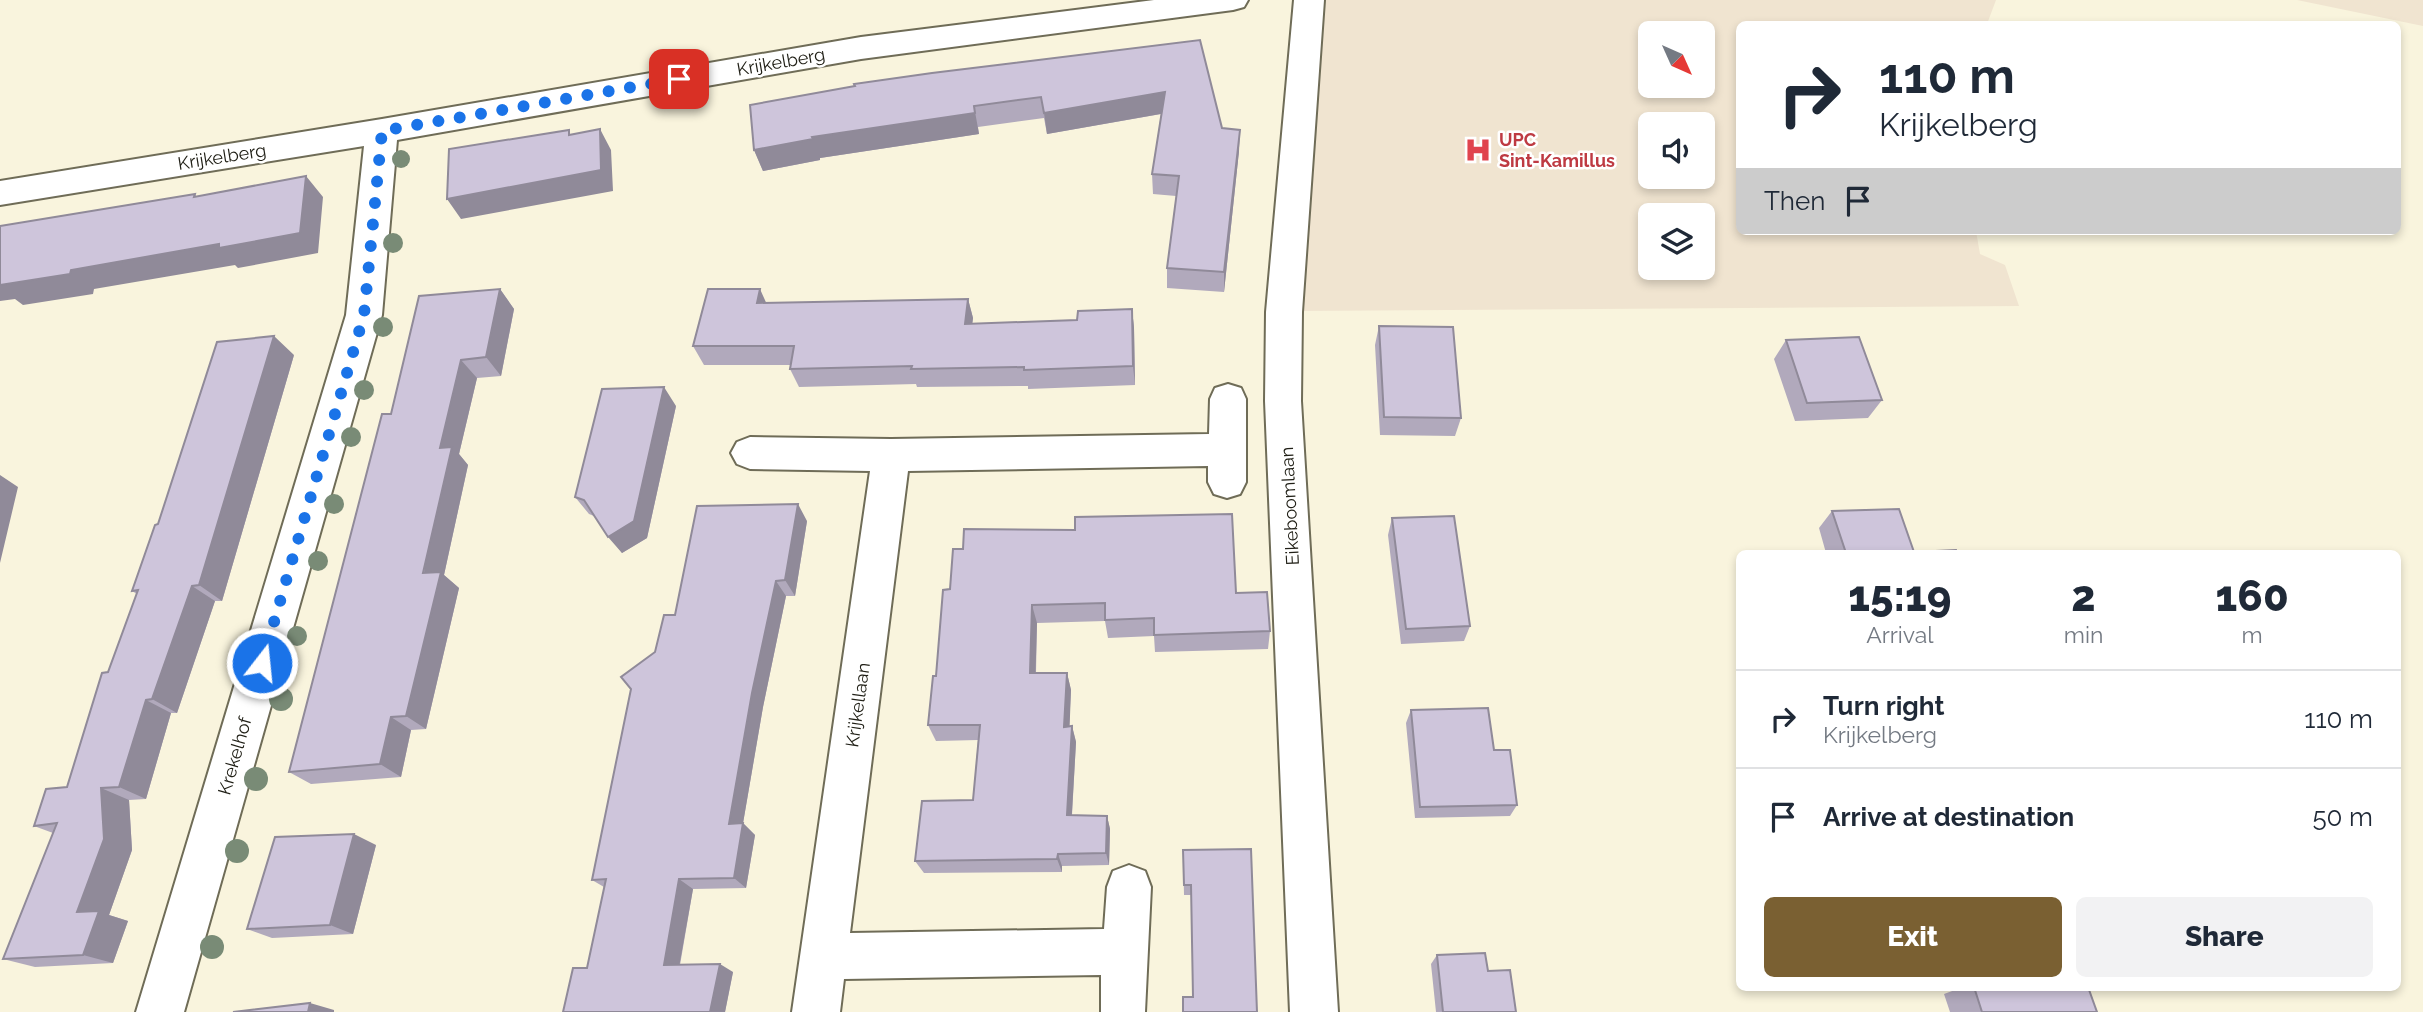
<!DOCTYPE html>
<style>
:root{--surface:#fff;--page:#f2f2f3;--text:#1f2937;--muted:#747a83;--line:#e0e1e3;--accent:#7a6032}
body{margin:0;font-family:Raleway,sans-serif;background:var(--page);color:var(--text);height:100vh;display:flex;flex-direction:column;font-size:26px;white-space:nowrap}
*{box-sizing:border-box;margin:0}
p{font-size:23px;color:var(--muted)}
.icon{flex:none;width:38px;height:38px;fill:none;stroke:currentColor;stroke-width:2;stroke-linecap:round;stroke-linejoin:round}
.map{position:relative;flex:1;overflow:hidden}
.sheet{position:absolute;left:1736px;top:550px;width:665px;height:441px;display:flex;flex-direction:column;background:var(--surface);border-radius:10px;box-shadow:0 4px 10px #0003}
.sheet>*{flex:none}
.banner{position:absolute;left:1736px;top:21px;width:665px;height:214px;border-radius:10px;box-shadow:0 4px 10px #0003;background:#fff;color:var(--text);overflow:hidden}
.needle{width:46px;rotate:135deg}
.controls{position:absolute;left:1638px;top:21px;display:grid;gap:14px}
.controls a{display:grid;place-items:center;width:77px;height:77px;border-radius:10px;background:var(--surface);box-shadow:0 4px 10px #0003;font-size:35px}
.pin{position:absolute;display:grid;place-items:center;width:60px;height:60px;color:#fff;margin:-30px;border-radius:14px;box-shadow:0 4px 10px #0006}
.me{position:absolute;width:77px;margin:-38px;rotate:16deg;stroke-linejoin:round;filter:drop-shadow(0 0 5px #0008)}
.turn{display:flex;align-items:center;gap:24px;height:147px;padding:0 28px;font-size:32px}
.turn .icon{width:91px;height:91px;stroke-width:2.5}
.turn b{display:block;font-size:49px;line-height:60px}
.then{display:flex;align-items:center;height:66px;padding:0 28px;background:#0003;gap:14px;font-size:26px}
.eta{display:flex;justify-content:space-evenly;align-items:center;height:119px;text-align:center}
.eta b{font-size:42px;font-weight:800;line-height:49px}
.primary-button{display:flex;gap:14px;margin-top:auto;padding:14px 28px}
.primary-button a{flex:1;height:80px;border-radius:10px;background:var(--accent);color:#fff;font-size:28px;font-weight:800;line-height:80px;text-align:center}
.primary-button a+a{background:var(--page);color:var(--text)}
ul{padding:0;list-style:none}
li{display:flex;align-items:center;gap:21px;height:98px;padding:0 28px;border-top:2px solid var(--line)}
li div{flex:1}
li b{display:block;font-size:26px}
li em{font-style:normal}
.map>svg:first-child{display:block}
.medical{fill:#f0e4d0;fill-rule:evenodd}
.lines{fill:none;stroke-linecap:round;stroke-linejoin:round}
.minor-casing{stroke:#6f6c57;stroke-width:4}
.minor{fill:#fff;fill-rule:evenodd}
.tree{fill:#798b76}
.wall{fill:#b1a9bc}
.shaded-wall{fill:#908a99}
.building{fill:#cec5db;stroke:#908a99;stroke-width:2}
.route{stroke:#1a73e8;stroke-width:12;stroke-dasharray:0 21.6}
.labels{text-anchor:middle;stroke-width:5;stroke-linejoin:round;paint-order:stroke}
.street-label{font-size:18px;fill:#212017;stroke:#fff}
.health-label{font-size:18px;font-weight:bold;fill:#be3a42;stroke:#fff;text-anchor:start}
</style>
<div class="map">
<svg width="2423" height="1012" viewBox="0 0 2423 1012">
<rect width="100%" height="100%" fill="#f9f4dd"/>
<path class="medical" d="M 1317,0 L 1996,0 L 1987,24 L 1740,24 L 1740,231 L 1976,231 L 1980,254 L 2005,265 L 2019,306 L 1294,311 ZM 1650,33 L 1703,33 L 1703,86 L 1650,86 ZM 1650,124 L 1703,124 L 1703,177 L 1650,177 ZM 1650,215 L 1703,215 L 1703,268 L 1650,268 Z
M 2297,0 L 2423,0 L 2423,26 Z"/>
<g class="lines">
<defs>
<path id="minor" d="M 1154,0 L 1248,0 L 1244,7 L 1233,10 L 861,59 L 397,140 L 382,315 L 184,1012 L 136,1012 L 346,315 L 364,146 L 0,205 L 0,181 L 382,119 L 861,37 Z
M 1294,0 L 1324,0 L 1302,312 L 1301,401 L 1338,1012 L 1290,1012 L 1265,401 L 1266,312 Z
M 1228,384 L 1241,388 L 1246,399 L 1246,482 L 1240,494 L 1227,498 L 1214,494 L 1208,482 L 1208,466 L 908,471 L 850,933 L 1104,929 L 1107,887 L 1113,871 L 1129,865 L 1145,871 L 1151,887 L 1145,1012 L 1101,1012 L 1101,975 L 844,979 L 840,1012 L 792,1012 L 870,471 L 750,469 L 737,464 L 731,453 L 737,442 L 750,437 L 891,439 L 1209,434 L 1210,399 L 1215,388 Z"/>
</defs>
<use href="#minor" class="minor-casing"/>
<use href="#minor" class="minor"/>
</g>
<g class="tree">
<circle cx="401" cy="159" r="9"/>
<circle cx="393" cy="243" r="10"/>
<circle cx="383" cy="327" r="10"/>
<circle cx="364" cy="390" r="10"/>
<circle cx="351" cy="437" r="10"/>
<circle cx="334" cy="504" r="10"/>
<circle cx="318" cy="561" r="10"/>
<circle cx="297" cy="636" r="10"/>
<circle cx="281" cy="699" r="12"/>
<circle cx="256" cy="779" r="12"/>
<circle cx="237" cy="851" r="12"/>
<circle cx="212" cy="947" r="12"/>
</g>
<path class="wall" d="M 1200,40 L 1222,128 L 1239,151 L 1224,292 L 1167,288 L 1167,268 L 1176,196 L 1153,194 L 1152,174 L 1161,114 L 1047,134 L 1044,118 L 978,127 L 979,134 L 820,158 L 820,160 L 763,171 L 754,150 Z
M 500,289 L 514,309 L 501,376 L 477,378 L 459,454 L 468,465 L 444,575 L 459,588 L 426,729 L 411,730 L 401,777 L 311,784 L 289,772 L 391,414 Z
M 968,299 L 973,318 L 972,324 L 1077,320 L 1132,309 L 1134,328 L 1135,385 L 1028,389 L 1028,386 L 917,387 L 916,384 L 799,387 L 790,369 L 791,365 L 704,365 L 693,346 L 766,303 Z
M 1379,326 L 1461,418 L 1455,436 L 1380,435 L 1375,345 Z
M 1786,340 L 1882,400 L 1868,418 L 1795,421 L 1774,359 Z
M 294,355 L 222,601 L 215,601 L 177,713 L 171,713 L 146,799 L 129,800 L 132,850 L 109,915 L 128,921 L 113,963 L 35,967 L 3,959 L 53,833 L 34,826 L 67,787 L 108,672 L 137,594 L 132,591 Z
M 676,406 L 647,538 L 622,553 L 594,516 L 589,514 L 575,497 Z
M 1832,511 L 1914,552 L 1957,553 L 1826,553 L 1819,528 Z
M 1392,518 L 1470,626 L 1464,641 L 1401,644 L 1388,535 Z
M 807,521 L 795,596 L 786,596 L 763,707 L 743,823 L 755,835 L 746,888 L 693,889 L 680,965 L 733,972 L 725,1012 L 563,1012 L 587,968 L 604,887 L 592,880 L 655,652 L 675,615 Z
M 943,590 L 1236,593 L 1270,631 L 1268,649 L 1155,652 L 1154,636 L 1108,638 L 1105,621 L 1037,623 L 1036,673 L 1067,673 L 1071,690 L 1069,726 L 1072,726 L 1076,742 L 1072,815 L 1107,816 L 1110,829 L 1109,865 L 1062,866 L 1062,872 L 924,873 L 915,861 L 973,800 L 978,740 L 936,741 L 928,725 L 936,676 Z
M 1411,710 L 1494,750 L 1517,805 L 1510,816 L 1415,818 L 1406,723 Z
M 376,845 L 353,934 L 272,938 L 247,929 Z
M 1183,850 L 1257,1012 L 1193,997 L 1191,895 L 1184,895 Z
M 1437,955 L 1488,971 L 1516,1012 L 1436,1012 L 1431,964 Z
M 1963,987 L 2088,987 L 2097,1012 L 1950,1012 L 1944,994 Z"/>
<path class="shaded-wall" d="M 1165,92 L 1166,113 L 1047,134 L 1044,113 Z
M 974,106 L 979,134 L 820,158 L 820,160 L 763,171 L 754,150 L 812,137 Z
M 600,129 L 611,150 L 613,191 L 461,219 L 447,199 Z
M 1240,130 L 1239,151 L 1224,292 L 1224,272 Z
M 306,176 L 323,197 L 318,253 L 238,268 L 235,265 L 94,289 L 93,294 L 23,305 L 15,299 L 0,301 L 0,277 Z
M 500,289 L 514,309 L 501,376 L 486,357 Z
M 760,289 L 769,309 L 757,303 Z
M 968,299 L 973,318 L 970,343 L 965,324 Z
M 1132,309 L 1134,328 L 1135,385 L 1133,366 Z
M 274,336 L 294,355 L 222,601 L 199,585 Z
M 461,360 L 477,378 L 459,454 L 468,465 L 444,575 L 459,588 L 426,729 L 406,716 L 440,448 Z
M 664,387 L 676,406 L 647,538 L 622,553 L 608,537 Z
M 0,475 L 18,487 L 0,563 Z
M 798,504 L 807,521 L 795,596 L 785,580 Z
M 776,581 L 786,596 L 763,707 L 741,835 L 729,824 L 752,693 Z
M 192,586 L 215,601 L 177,713 L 152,699 Z
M 1032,605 L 1037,623 L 1035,690 L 1030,673 Z
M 1067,673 L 1071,690 L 1069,742 L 1064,727 Z
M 146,700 L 171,713 L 146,799 L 119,787 Z
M 391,717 L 411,730 L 401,777 L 380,764 Z
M 1072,726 L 1076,742 L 1071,829 L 1067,815 Z
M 101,788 L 129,800 L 132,850 L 109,915 L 128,921 L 113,963 L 83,955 L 77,912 Z
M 1107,816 L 1110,829 L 1109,865 L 1106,853 Z
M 743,823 L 755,835 L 746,888 L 734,878 Z
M 354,834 L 376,845 L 353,934 L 330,925 Z
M 1058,854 L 1062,866 L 1062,872 L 1057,859 Z
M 679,879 L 693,889 L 678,973 L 664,965 Z
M 720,964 L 733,972 L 725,1012 L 710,1012 Z
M 310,1003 L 334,1010 L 334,1012 L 308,1012 Z"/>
<path class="building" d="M 1200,40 L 1222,128 L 1240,130 L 1224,272 L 1167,268 L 1179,176 L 1152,174 L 1165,92 L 1044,113 L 1041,97 L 974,106 L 975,113 L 812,137 L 813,139 L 754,150 L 750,105 L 855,86 L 854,84 L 932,73 Z
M 600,129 L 601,170 L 447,199 L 449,149 L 569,130 L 569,135 Z
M 306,176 L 300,233 L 219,248 L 219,244 L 71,270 L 70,274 L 0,285 L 0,226 L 195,194 L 194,197 Z
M 500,289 L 486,357 L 461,360 L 440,448 L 452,447 L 423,573 L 441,572 L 406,716 L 391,717 L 380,764 L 289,772 L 382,414 L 391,414 L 419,296 Z
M 708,289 L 760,289 L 757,303 L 968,299 L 965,324 L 1077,320 L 1078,311 L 1132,309 L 1133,366 L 1024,370 L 1024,367 L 911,369 L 912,366 L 790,369 L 794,346 L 693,346 Z
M 1379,326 L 1453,327 L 1461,418 L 1384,417 Z
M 274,336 L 199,585 L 192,586 L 152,699 L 146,700 L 119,787 L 101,788 L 104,839 L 77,912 L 99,911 L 83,955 L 3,959 L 57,823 L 34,826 L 46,789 L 67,787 L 102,673 L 108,672 L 138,590 L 132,591 L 155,525 L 158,524 L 217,342 Z
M 1859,337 L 1882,400 L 1807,403 L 1786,340 Z
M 664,387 L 634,521 L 608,537 L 584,500 L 575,497 L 602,389 Z
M 798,504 L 785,580 L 776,581 L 752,693 L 729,824 L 743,823 L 734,878 L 679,879 L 664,965 L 720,964 L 710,1012 L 563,1012 L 573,968 L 587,968 L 606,879 L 592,880 L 631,689 L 621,677 L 655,652 L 664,615 L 675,615 L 697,506 Z
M 1899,509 L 1914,552 L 1956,550 L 1957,553 L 1846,553 L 1832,511 Z
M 1232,514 L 1236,593 L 1267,592 L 1270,631 L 1154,635 L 1154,618 L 1105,620 L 1105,603 L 1032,605 L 1030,673 L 1067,673 L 1064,727 L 1072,726 L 1067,815 L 1107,816 L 1106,853 L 1058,854 L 1057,859 L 915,861 L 922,801 L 973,800 L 980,725 L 928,725 L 933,676 L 936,676 L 943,590 L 950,589 L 953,549 L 963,549 L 964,529 L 1075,530 L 1075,517 Z
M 1454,516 L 1470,626 L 1406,629 L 1392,518 Z
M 1488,708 L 1494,750 L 1510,750 L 1517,805 L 1420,807 L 1411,710 Z
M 354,834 L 330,925 L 247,929 L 275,837 Z
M 1251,849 L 1257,1012 L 1183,1012 L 1183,997 L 1193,997 L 1191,885 L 1184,885 L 1183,850 Z
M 1485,953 L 1488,971 L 1510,970 L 1516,1012 L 1443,1012 L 1437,955 Z
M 1974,987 L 2088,987 L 2097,1012 L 1982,1012 Z
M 310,1003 L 308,1012 L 233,1012 Z"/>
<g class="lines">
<path class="route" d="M 262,663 L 364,315 L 382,131 L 679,79"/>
</g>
<defs>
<symbol id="hospital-bare" viewBox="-9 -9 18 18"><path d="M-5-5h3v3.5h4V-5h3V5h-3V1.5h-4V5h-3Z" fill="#e0444e" stroke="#fff" stroke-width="2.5" paint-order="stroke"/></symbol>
</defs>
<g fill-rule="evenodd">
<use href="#hospital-bare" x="1459" y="131" width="38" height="38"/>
</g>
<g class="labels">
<g class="street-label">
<text transform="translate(781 62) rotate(-10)" y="6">Krijkelberg</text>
<text transform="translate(222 157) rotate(-9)" y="6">Krijkelberg</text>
<text transform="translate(1290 506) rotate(-93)" y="6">Eikeboomlaan</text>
<text transform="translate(858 705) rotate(-82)" y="6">Krijkellaan</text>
<text transform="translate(235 756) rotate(-74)" y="6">Krekelhof</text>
</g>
<g class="health-label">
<text x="1499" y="146">UPC<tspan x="1499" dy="21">Sint-Kamillus</tspan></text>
</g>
</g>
</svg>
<div class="controls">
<a><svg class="needle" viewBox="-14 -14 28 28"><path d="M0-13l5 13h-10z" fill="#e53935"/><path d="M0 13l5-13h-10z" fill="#747a83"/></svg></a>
<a><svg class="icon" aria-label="sound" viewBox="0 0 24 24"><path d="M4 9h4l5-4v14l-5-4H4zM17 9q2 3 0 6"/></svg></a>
<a><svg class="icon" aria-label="layers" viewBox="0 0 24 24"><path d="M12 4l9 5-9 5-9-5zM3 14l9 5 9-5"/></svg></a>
</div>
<div class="pin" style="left:679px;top:79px;background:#d93025"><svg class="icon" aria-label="arrive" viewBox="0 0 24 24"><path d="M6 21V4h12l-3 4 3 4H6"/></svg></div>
<svg class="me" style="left:262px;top:663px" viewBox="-20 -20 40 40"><circle r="17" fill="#1a73e8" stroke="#fff" stroke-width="3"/><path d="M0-11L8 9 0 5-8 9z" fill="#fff"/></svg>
<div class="banner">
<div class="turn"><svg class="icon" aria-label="right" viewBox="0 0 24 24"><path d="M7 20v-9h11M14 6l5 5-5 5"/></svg><div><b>110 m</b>Krijkelberg</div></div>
<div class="then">Then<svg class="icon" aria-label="arrive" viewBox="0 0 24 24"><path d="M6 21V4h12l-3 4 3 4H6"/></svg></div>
</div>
<section class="sheet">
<div class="eta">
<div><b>15:19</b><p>Arrival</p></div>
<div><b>2</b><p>min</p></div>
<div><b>160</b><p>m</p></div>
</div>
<ul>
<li><svg class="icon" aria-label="right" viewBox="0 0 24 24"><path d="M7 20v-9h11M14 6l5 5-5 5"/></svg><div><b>Turn right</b><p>Krijkelberg</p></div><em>110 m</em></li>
<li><svg class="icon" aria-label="arrive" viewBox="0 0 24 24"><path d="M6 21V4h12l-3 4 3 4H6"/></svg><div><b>Arrive at destination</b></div><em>50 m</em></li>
</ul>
<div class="primary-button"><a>Exit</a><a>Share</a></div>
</section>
</div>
